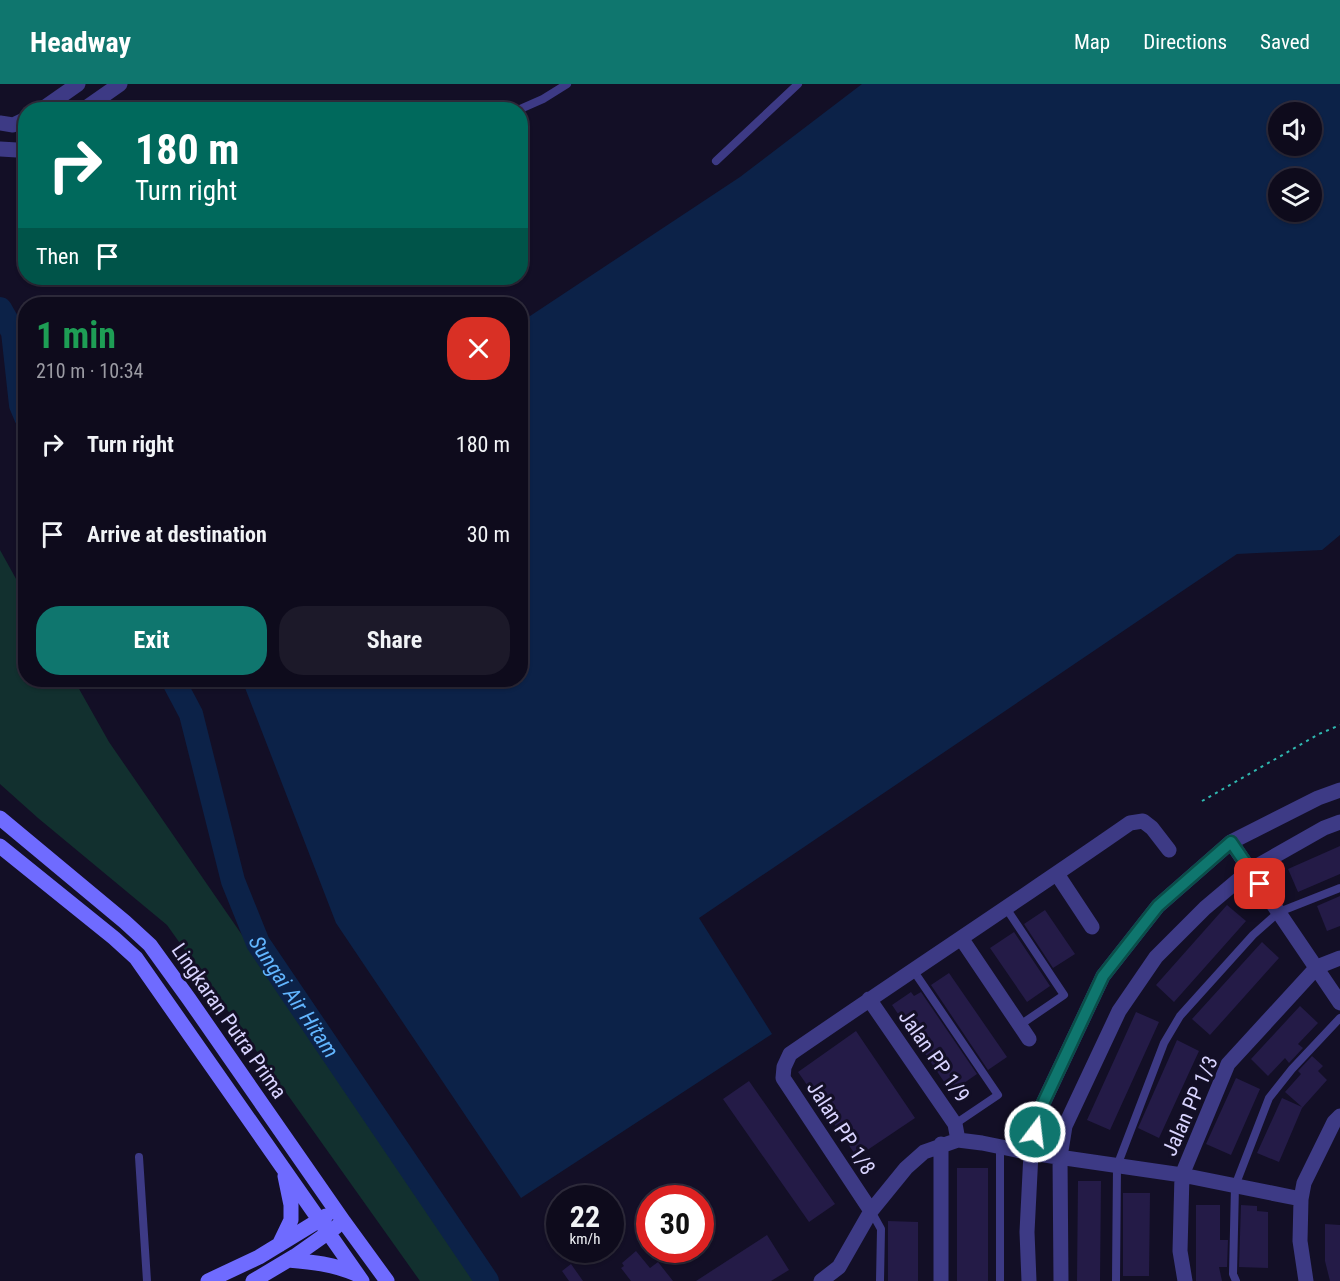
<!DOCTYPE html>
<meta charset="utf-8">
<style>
:root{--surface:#0e0b1c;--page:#1c1929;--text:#f1f3f6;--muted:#9b9ba3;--line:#2e2b3b;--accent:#0f766e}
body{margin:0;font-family:"Roboto Condensed",sans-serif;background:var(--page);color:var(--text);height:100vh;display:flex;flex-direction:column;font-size:22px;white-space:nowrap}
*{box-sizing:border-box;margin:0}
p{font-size:20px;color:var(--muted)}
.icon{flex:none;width:33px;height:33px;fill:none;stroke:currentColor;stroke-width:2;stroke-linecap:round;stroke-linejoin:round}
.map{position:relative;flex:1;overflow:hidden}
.side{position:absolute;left:18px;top:213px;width:510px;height:390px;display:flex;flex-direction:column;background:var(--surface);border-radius:24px;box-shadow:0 2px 4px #0004,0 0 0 2px var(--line)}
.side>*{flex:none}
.top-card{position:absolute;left:18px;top:18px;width:510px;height:183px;border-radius:24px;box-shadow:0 2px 4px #0004,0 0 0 2px var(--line);background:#00695c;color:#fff;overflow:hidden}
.tools{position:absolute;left:1268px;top:18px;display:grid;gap:12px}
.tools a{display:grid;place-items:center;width:54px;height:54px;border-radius:50%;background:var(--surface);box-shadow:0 2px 4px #0004,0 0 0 2px var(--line);font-size:30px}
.speed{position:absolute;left:546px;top:1101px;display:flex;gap:12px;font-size:30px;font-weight:700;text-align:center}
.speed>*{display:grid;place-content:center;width:78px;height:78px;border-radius:50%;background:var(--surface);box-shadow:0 2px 4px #0004,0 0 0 2px var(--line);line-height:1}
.speed small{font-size:15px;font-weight:400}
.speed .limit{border:9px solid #d22;background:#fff;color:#111}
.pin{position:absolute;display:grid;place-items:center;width:51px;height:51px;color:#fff;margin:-26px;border-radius:12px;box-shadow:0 3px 9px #0006}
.me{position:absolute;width:66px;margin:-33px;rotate:15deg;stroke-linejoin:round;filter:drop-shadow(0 0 4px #0008)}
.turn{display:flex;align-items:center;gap:21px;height:126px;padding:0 18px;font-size:27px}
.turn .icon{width:78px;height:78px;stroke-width:2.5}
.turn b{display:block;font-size:42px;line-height:51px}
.then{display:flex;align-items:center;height:57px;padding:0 18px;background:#0003;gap:12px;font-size:22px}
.round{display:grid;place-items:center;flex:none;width:63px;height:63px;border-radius:24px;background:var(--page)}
.overview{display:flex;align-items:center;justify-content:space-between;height:102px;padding:0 18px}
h1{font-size:36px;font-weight:700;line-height:45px;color:#1e9e55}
.primary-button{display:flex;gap:12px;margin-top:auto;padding:12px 18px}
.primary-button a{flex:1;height:69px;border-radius:24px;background:var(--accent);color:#fff;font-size:24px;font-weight:700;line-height:69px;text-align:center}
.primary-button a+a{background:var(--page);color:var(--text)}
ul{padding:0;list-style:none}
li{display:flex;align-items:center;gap:18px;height:90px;padding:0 18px}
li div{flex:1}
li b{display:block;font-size:22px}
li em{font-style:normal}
header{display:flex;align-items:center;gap:36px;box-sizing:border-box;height:84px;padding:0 30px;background:var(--accent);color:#fff}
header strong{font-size:28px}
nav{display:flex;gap:33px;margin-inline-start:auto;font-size:21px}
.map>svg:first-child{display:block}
.green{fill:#12302f}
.water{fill:#0c2248;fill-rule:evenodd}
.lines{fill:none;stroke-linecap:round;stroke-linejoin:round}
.river{stroke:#0c2248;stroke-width:24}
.building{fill:#241b47}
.path{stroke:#2fb8b0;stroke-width:2;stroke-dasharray:3 4.5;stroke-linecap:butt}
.service{stroke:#3d3a85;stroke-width:8}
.minor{stroke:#3d3a85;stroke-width:15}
.tertiary{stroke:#3d3a85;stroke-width:15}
.secondary{stroke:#6f6bff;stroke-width:15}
.route-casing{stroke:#0a4d48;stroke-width:15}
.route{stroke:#0f766e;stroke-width:10}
.labels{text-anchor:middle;stroke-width:6;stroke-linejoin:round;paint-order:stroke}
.street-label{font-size:21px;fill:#d9d4ff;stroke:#130f26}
.water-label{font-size:22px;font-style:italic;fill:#62b6ff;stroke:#130f26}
</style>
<header>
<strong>Headway</strong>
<nav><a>Map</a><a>Directions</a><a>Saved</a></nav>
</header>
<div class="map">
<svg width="1340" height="1197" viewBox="0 0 1340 1197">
<rect width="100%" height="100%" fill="#130f26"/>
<path class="green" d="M 0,466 L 25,511 L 26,596 L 74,596 L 109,658 L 395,1073 L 475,1197 L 420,1197 L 167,841 L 38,734 L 0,700 Z"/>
<path class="water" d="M 862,0 L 1340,0 L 1340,451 L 1322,466 L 1237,470 L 699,834 L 772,950 L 521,1114 L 336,839 L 242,596 L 520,596 L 521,238 L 740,93 ZM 1278,28 L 1311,28 L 1311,62 L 1278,62 ZM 1278,94 L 1311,94 L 1311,128 L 1278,128 Z"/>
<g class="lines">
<g class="river">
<path d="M 0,225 L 13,248 L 21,321 L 26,333"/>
<path id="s1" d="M 173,596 L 191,630 L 233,797 L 258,859 L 487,1197"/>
</g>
</g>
<path class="building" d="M 1340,762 L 1340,790 L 1298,808 L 1288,785 Z
M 1340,812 L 1340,842 L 1327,847 L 1317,822 Z
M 1227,821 L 1246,837 L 1174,918 L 1156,901 Z
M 1045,826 L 1075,870 L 1053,884 L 1024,840 Z
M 1014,848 L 1050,902 L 1027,918 L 990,864 Z
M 1262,858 L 1279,874 L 1210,951 L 1192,935 Z
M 949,889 L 1007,973 L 988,986 L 931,901 Z
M 911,908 L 914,912 L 921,908 L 977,990 L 951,1008 L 892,921 Z
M 1300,922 L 1318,939 L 1298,960 L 1303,964 L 1289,979 L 1285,974 L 1268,992 L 1251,975 Z
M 1136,928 L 1159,938 L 1110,1046 L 1087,1036 Z
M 856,947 L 915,1034 L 857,1073 L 798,988 Z
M 1177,956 L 1199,967 L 1159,1054 L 1138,1044 Z
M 1312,972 L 1323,982 L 1318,987 L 1327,996 L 1302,1024 L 1279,1078 L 1257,1069 L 1282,1014 L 1302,1023 L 1285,1008 L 1301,990 L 1298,987 Z
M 1236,994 L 1260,1005 L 1231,1071 L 1206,1060 Z
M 749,997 L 835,1120 L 809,1138 L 723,1015 Z
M 957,1084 L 988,1084 L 988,1197 L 957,1197 Z
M 1078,1097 L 1101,1097 L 1100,1197 L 1077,1197 Z
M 1123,1109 L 1150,1109 L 1149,1192 L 1123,1192 Z
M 1196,1121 L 1220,1121 L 1220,1156 L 1228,1156 L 1227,1183 L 1219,1183 L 1222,1197 L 1196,1197 Z
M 1241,1121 L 1257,1122 L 1257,1127 L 1268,1128 L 1268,1184 L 1239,1183 Z
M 888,1137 L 918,1138 L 918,1197 L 888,1197 Z
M 1325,1140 L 1340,1141 L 1340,1197 L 1330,1197 L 1325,1177 Z
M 767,1151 L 789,1186 L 771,1197 L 696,1197 Z
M 636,1167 L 650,1184 L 658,1178 L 673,1197 L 631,1197 L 621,1184 L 624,1182 L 622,1179 Z
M 571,1180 L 583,1197 L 569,1197 L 562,1187 Z"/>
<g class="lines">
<path class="path" d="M 1202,717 L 1319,650 L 1340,641"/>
<path class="service" d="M 518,26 L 543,15 L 567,0
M 716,77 L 798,0
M 1006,824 L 1064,911 L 1020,941
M 913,886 L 998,1011 L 955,1040
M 139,1073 L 147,1197
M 871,1127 L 881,1145 L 880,1197
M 1000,1197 L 1000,1063
M 1116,1197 L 1117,1082 L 1164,959 L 1180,932 L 1253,851 L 1279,828 L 1340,804
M 1236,1197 L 1233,1190 L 1235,1102 L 1269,1014 L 1292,985 L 1340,934"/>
<path class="minor" d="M 1231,758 L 1340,919
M 1057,790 L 1092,843
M 961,854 L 1029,955
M 869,915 L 955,1040 L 958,1056
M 871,1127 L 783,994 L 784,983 L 790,970 C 903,892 1018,817 1130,739 L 1143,737 L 1152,744 L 1169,766
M 821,1197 L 839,1183 L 871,1127 L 906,1084 L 924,1068 L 958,1056 L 982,1059 L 1031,1069 L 1182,1091 L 1301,1115
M 941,1197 L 941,1060
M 1029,1197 L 1027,1148 L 1031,1069 L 1039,1028 L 1103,892 L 1158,822 L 1231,758 L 1318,714 L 1340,706
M 1061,1197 L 1060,1073 L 1065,1042 L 1119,927 L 1156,873 L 1205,824 L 1250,786 L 1324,744 L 1340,738
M 1185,1197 L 1180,1167 L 1182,1091 L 1228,980 L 1317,883 L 1340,874
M 1306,1197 L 1300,1157 L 1301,1115 L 1304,1099 L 1334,1038 L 1340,1032"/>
<path class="tertiary" d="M 41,26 L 78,0
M 83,26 L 120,0
M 0,39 L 13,41 L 26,35
M 0,65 L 17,66 L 26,63"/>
<path class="secondary" d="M 0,734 L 125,838 L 150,861 L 189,915 L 344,1138 L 387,1197
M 0,762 L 114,854 L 136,874 L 362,1197
M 279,1161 L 291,1136 L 291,1121 L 285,1092
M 288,1176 C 312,1178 334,1180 356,1190
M 208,1197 L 259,1173 L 326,1132
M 253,1197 L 295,1172 L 336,1143"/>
</g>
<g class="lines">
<defs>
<path id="route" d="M 1035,1048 L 1039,1028 L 1103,892 L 1158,822 L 1231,758 L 1260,800"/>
</defs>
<use href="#route" class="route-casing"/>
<use href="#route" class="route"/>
</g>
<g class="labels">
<g class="street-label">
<text transform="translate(229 937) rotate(55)" y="7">Lingkaran Putra Prima</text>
<text transform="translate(934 972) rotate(55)" y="7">Jalan PP 1/9</text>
<text transform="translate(1190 1022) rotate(-66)" y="7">Jalan PP 1/3</text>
<text transform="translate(841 1044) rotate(57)" y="7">Jalan PP 1/8</text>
</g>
<g class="water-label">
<text dy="8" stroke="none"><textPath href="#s1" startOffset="342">Sungai Air Hitam</textPath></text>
</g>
</g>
</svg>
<div class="tools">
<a><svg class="icon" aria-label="sound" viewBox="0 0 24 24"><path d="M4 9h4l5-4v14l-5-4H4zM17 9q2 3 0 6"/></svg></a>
<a><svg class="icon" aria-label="layers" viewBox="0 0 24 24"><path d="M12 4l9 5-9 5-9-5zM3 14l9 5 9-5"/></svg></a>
</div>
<div class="speed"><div>22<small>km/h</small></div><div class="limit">30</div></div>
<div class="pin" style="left:1260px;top:800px;background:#d93025"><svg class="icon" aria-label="arrive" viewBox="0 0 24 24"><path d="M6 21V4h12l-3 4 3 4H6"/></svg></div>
<svg class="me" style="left:1035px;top:1048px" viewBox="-20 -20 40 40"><circle r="17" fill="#0f766e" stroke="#fff" stroke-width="3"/><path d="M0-11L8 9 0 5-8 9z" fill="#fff"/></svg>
<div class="top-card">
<div class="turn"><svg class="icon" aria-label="right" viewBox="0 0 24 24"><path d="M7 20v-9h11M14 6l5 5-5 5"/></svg><div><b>180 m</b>Turn right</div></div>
<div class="then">Then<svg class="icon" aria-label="arrive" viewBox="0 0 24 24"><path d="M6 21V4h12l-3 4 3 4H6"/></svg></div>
</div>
<section class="side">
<div class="overview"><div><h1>1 min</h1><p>210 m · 10:34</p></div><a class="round" style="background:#d93025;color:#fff"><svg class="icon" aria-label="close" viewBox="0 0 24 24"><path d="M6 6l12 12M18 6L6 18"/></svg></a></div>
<ul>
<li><svg class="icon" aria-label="right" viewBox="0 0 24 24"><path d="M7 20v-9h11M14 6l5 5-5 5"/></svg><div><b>Turn right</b></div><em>180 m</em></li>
<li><svg class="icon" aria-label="arrive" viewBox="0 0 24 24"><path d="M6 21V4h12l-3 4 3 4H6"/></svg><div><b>Arrive at destination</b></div><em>30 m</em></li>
</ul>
<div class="primary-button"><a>Exit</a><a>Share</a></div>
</section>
</div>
